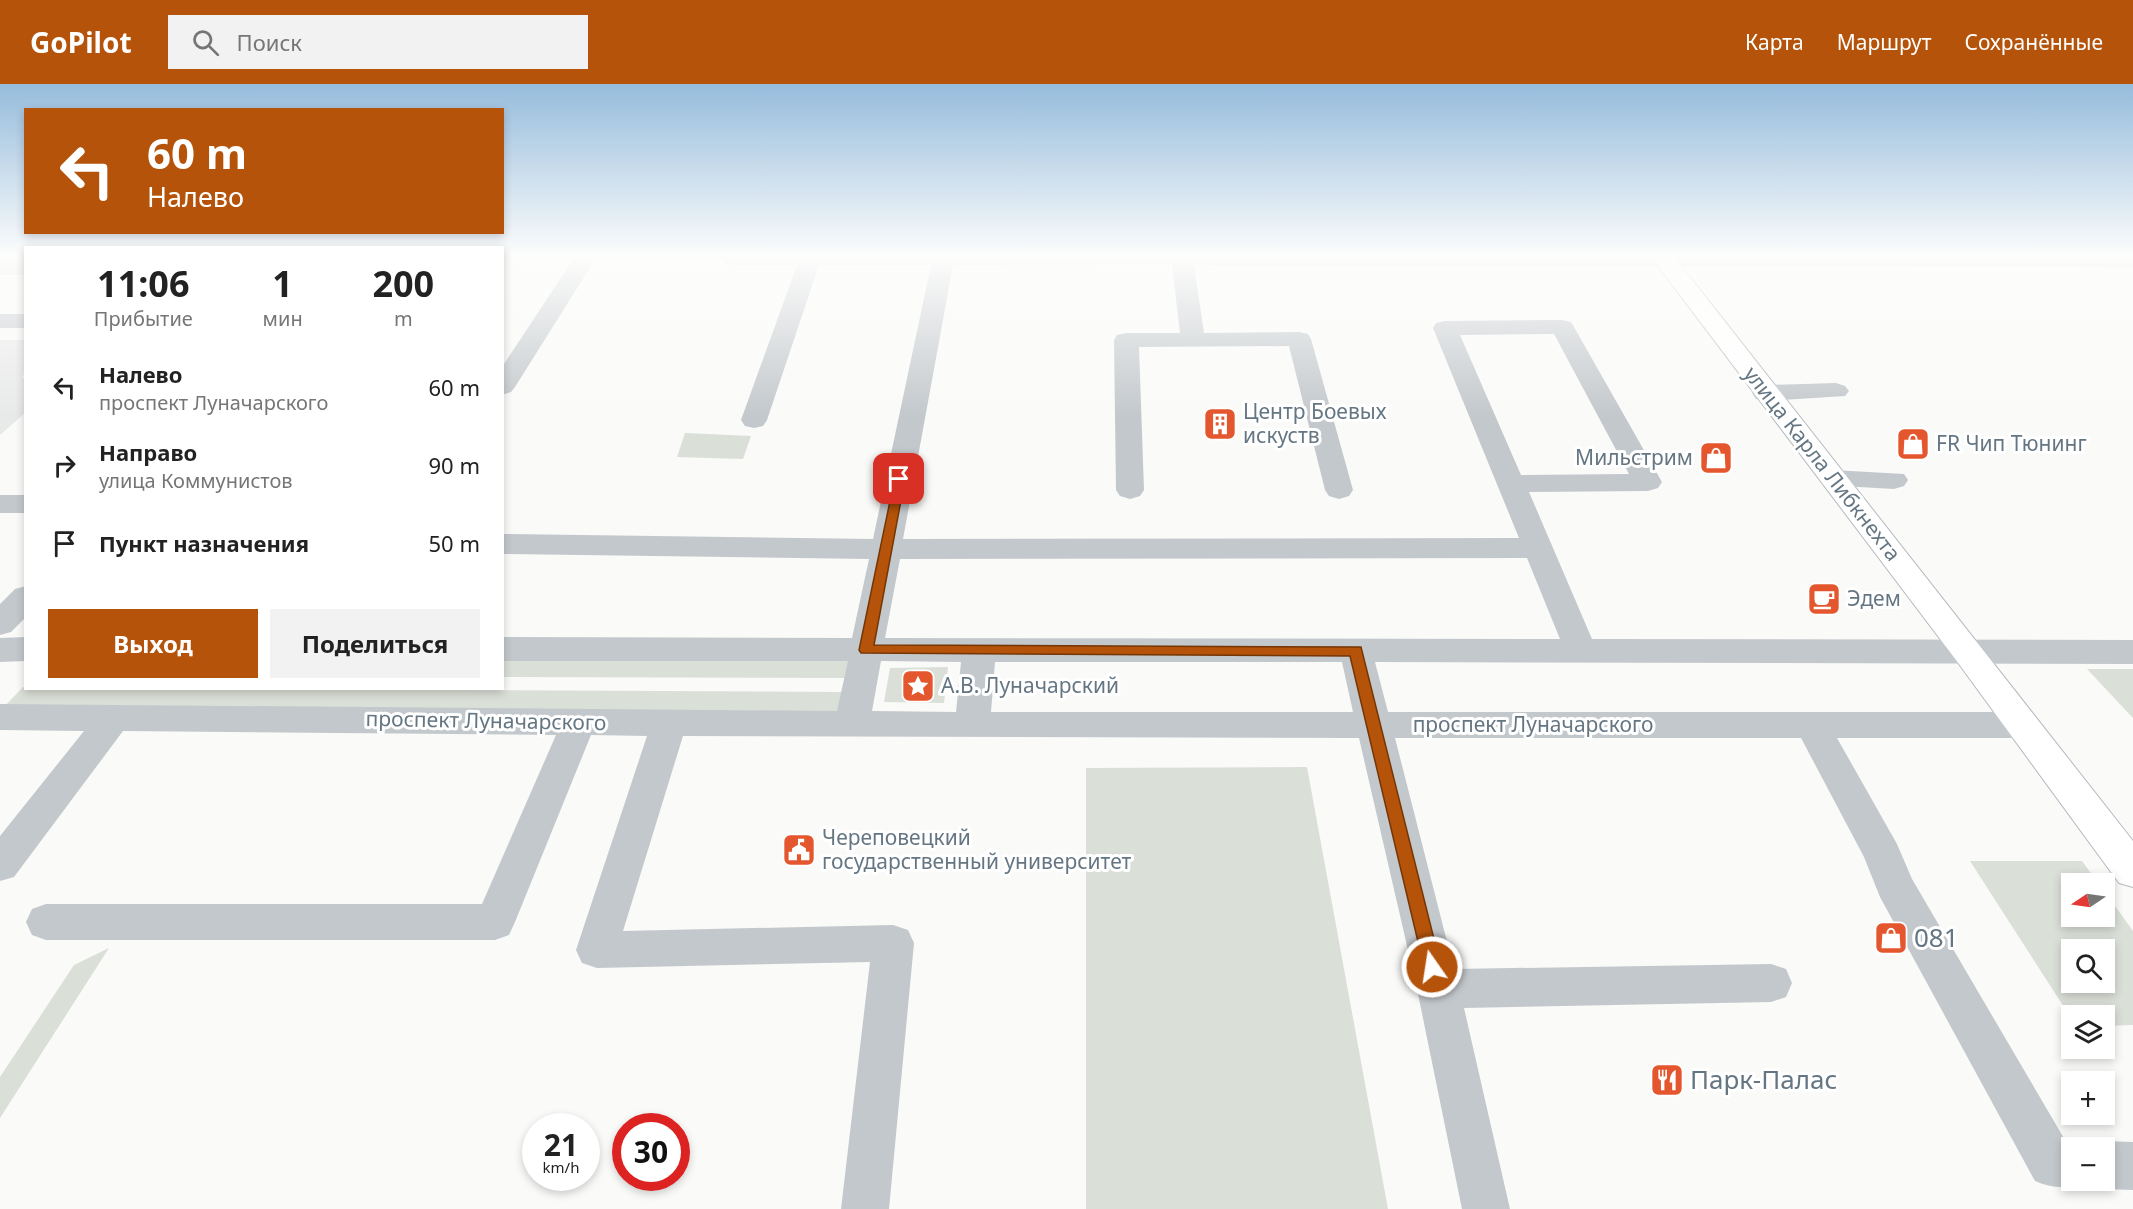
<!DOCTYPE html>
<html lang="ru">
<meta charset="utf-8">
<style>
:root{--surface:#fff;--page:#f2f2f2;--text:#222;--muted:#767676;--accent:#b45309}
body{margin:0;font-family:"Noto Sans",sans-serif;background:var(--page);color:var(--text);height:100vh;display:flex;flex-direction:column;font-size:22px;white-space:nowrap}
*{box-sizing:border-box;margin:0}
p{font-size:20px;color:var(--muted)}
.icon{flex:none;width:33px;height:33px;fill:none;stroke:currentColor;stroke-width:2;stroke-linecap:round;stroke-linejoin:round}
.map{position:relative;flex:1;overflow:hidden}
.drawer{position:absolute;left:24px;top:162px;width:480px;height:444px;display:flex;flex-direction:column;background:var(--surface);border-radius:0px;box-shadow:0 3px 9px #0003}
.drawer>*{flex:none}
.banner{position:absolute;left:24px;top:24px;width:480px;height:126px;border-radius:0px;box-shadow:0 3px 9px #0003;background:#b45309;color:#fff;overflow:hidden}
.needle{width:39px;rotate:257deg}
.tools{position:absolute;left:2061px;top:789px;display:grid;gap:12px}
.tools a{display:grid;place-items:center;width:54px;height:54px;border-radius:0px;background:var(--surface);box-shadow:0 3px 9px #0003;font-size:30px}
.speed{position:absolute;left:522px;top:1029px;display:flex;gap:12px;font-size:30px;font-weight:700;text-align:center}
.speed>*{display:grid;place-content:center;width:78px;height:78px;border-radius:50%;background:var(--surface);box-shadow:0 3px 9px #0003;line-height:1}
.speed small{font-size:15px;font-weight:400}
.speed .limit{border:9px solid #d22;background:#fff;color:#111}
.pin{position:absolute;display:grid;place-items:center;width:51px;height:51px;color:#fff;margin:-26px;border-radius:12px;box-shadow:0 3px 9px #0006}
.me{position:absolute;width:66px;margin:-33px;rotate:347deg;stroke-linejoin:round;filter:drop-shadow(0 0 4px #0008)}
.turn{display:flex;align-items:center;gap:21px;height:126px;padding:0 24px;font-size:27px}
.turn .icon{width:78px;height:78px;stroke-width:2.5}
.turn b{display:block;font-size:42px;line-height:51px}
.eta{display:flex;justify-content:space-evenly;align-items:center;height:102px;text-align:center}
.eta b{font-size:36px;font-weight:700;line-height:42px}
.cta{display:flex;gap:12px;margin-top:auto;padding:12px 24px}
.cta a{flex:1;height:69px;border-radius:0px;background:var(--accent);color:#fff;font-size:24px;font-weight:700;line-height:69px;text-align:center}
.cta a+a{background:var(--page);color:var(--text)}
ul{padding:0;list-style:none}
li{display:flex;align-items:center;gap:18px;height:78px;padding:0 24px}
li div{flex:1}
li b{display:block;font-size:22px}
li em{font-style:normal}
header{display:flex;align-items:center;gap:36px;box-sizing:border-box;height:84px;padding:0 30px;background:var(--accent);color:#fff}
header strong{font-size:28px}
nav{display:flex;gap:33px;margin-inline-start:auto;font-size:21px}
.search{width:420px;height:54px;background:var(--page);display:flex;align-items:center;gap:15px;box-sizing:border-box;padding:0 21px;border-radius:0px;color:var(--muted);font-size:22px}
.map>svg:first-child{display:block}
.built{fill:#e8e9e9}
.green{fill:#dadfd7;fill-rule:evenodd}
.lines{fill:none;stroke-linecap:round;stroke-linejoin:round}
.major-casing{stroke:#b5babe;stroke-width:2}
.minor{fill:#c3c8cc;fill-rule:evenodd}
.major{fill:#fff;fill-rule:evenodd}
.route{fill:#b45309;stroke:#753606;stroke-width:1.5}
.labels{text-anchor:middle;stroke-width:6;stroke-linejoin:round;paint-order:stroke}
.poi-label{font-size:21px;fill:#657683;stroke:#fff;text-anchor:start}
.street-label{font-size:21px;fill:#657683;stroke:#fff}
.near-poi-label{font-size:26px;fill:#657683;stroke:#fff;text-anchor:start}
</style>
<header>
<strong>GoPilot</strong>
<div class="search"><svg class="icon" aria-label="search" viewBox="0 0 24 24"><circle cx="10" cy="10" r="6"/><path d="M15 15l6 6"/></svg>Поиск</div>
<nav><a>Карта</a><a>Маршрут</a><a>Сохранённые</a></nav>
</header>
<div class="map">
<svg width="2133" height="1125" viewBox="0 0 2133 1125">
<rect width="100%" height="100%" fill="#fafaf8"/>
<path class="built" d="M 0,256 L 25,256 L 25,286 L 22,294 L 25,294 L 26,328 L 0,351 Z"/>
<path class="green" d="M 0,174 L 25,174 L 25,191 L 0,191 Z
M 685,349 L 751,352 L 743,375 L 677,373 Z
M 503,576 L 850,576 L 848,594 L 503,593 Z
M 948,583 L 944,619 L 884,618 L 890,584 Z
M 2087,585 L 2133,585 L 2133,634 Z
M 23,603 L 26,604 L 844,608 L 839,630 L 5,622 Z
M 1307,683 L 1388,1125 L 1086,1125 L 1086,684 Z
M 1970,777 L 2082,777 L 2098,799 L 2072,800 L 2072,832 L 2104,832 L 2105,808 L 2133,847 L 2133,941 L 2105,942 L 2104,932 L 2072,932 L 2071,934 ZM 2072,866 L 2104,866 L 2104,898 L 2072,898 Z
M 109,864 L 0,1034 L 0,993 L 74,881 Z"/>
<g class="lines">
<defs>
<path id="major" d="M 1652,174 L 1675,174 L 2133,757 L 2133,803 L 2119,799 L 1956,576 Z"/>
</defs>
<use href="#major" class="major-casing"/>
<path class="minor" d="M 574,174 L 596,174 L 515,303 L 511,308 L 502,311 L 502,283 Z
M 722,174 L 1193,174 L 1204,249 L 1299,248 L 1308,250 L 1311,255 L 1353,406 L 1349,412 L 1339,415 L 1329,412 L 1325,406 L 1289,262 L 1139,263 L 1144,406 L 1140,412 L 1130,415 L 1120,412 L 1116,406 L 1114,256 L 1117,251 L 1126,249 L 1180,249 L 1172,180 L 953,181 L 903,455 L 1519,454 L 1433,244 L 1436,239 L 1445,237 L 1562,236 L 1571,238 L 1574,243 L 1662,398 L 1658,404 L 1648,407 L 1529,408 L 1592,555 L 2133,556 L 2133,580 L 1375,578 L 1388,628 L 2023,628 L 2035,632 L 2041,641 L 2035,650 L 2023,654 L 1837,654 L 1897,760 L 1912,795 L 2065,1056 L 2089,1063 L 2072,1064 L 2072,1096 L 2104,1096 L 2104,1064 L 2089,1064 L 2104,1057 L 2133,1058 L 2133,1106 L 2104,1105 L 2087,1097 C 2068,1105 2054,1105 2035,1097 L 1880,813 L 1864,773 L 1801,654 L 1395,654 L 1454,885 L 1771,880 L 1786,885 L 1792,899 L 1786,913 L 1771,918 L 1464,924 L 1510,1125 L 1462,1125 L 1417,905 L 1359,654 L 683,652 L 623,847 L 893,841 L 908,846 L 914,859 L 889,1125 L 841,1125 L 870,878 L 597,884 L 582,879 L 576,866 L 647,652 L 591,651 L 515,838 L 509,851 L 495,856 L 46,856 L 32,851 L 26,838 L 32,825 L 46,820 L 482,820 L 556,651 L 123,647 L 14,793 L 0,797 L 0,752 L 84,647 L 0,646 L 0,620 L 837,627 L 848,577 L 502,577 L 502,553 L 852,554 L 869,475 L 502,470 L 502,450 L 873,455 L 931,181 L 819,181 L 767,336 L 763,342 L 754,344 L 745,342 L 741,336 L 797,181 L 733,181 L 725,179 ZM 1554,250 L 1629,390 L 1521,391 L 1460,251 ZM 1527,474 L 1560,555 L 885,554 L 900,475 ZM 881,577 L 961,578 L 956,628 L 872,627 ZM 995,578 L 1342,578 L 1353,628 L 991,628 Z
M 1194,174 L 2133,174 L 2133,183 L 1205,181 L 1197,179 Z
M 0,230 L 26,230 L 26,244 L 0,244 Z
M 1836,299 L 1845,302 L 1849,307 L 1845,312 L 1765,317 L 1756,315 L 1752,309 L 1756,303 L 1765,301 Z
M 1833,386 L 1904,390 L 1908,396 L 1904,402 L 1894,405 L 1823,401 L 1819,395 L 1823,389 Z
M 0,411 L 26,411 L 26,429 L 0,429 Z
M 26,502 L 26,533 L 11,548 L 0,551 L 0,520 L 15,505 Z
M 26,553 L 26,577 L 0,578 L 0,554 Z"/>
<use href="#major" class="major"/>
</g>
<linearGradient id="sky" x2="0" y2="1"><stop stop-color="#96bcdc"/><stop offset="0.52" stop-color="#fdfdfc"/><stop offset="1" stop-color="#fdfdfc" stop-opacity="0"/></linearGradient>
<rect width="2133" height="332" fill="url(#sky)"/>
<path class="route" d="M 895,393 L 905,395 L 874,561 L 1361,563 L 1441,883 L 1439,889 L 1432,891 L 1426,889 L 1424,883 L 1350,572 L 861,569 L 859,566 Z"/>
<defs>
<symbol id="building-square" viewBox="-11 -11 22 22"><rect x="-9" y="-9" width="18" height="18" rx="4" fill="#e4572e" stroke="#fff"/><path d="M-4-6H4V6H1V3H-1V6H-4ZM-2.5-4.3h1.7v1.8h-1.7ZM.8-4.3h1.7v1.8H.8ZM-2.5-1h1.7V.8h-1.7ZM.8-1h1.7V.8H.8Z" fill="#fff"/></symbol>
<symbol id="shop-square" viewBox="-11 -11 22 22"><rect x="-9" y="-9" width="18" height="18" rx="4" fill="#e4572e" stroke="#fff"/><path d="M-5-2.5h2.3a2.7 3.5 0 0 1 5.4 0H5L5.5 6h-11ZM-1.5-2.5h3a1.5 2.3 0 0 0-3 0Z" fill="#fff"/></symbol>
<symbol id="cafe-square" viewBox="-11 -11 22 22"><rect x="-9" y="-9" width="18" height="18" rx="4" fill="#e4572e" stroke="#fff"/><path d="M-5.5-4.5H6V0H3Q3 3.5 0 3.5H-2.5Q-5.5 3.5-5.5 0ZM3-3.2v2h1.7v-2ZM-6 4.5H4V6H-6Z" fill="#fff"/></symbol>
<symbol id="sight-square" viewBox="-11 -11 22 22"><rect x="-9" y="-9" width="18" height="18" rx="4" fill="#e4572e" stroke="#fff"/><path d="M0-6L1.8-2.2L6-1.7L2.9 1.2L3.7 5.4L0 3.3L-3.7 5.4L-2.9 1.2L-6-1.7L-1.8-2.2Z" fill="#fff"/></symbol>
<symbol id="civic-square" viewBox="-11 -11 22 22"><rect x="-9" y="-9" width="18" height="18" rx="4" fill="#e4572e" stroke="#fff"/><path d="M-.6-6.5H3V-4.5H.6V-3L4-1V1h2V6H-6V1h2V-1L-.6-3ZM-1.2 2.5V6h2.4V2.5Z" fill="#fff"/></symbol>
<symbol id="restaurant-square" viewBox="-11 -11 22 22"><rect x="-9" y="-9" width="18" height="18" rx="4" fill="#e4572e" stroke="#fff"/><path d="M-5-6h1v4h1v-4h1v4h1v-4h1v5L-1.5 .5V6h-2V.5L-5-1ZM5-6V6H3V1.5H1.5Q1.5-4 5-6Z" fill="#fff"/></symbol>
</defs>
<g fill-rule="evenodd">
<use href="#building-square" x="1201" y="321" width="38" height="38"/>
<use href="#shop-square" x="1894" y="341" width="38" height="38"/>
<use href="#shop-square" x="1697" y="355" width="38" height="38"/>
<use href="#cafe-square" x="1805" y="496" width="38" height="38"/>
<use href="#sight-square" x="899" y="583" width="38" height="38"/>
<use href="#civic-square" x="780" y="747" width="38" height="38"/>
<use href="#shop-square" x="1872" y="835" width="38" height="38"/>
<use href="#restaurant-square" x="1648" y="977" width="38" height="38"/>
</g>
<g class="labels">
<g class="poi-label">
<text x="1243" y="335">Центр Боевых<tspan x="1243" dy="24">искуств</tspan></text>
<text x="1936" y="367">FR Чип Тюнинг</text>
<text x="1693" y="381" text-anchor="end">Мильстрим</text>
<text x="1847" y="522">Эдем</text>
<text x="941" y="609">А.В. Луначарский</text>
<text x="822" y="761">Череповецкий<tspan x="822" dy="24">государственный университет</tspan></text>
</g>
<g class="street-label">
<text transform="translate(1822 380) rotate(52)" y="7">улица Карла Либкнехта</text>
<text transform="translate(486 637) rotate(1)" y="7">проспект Луначарского</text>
<text x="1533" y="648">проспект Луначарского</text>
</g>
<g class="near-poi-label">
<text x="1914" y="863">081</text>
<text x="1690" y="1005">Парк-Палас</text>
</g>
</g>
</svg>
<div class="tools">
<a><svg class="needle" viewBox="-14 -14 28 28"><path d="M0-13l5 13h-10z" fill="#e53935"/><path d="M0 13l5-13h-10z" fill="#767676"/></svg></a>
<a><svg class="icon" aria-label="search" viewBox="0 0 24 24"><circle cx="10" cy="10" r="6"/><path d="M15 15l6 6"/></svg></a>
<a><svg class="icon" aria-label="layers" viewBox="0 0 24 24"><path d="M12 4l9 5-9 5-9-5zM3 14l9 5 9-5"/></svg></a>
<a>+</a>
<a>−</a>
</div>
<div class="speed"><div>21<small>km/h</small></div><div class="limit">30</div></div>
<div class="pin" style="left:899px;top:395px;background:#d93025"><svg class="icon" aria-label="arrive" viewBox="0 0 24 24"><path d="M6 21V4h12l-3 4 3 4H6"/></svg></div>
<svg class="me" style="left:1432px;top:883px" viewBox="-20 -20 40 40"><circle r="17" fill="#b45309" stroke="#fff" stroke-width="3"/><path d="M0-11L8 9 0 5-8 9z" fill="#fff"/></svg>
<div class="banner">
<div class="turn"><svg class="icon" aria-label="left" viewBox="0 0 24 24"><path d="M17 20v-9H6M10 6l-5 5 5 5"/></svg><div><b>60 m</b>Налево</div></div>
</div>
<section class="drawer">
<div class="eta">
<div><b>11:06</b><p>Прибытие</p></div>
<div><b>1</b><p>мин</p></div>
<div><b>200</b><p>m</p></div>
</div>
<ul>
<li><svg class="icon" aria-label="left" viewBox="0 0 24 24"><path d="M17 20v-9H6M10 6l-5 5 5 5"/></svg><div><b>Налево</b><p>проспект Луначарского</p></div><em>60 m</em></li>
<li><svg class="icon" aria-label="right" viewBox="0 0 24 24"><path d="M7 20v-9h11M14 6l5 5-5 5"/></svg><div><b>Направо</b><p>улица Коммунистов</p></div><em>90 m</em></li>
<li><svg class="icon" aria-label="arrive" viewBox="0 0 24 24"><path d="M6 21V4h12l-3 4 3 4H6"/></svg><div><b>Пункт назначения</b></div><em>50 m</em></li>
</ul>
<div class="cta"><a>Выход</a><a>Поделиться</a></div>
</section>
</div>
